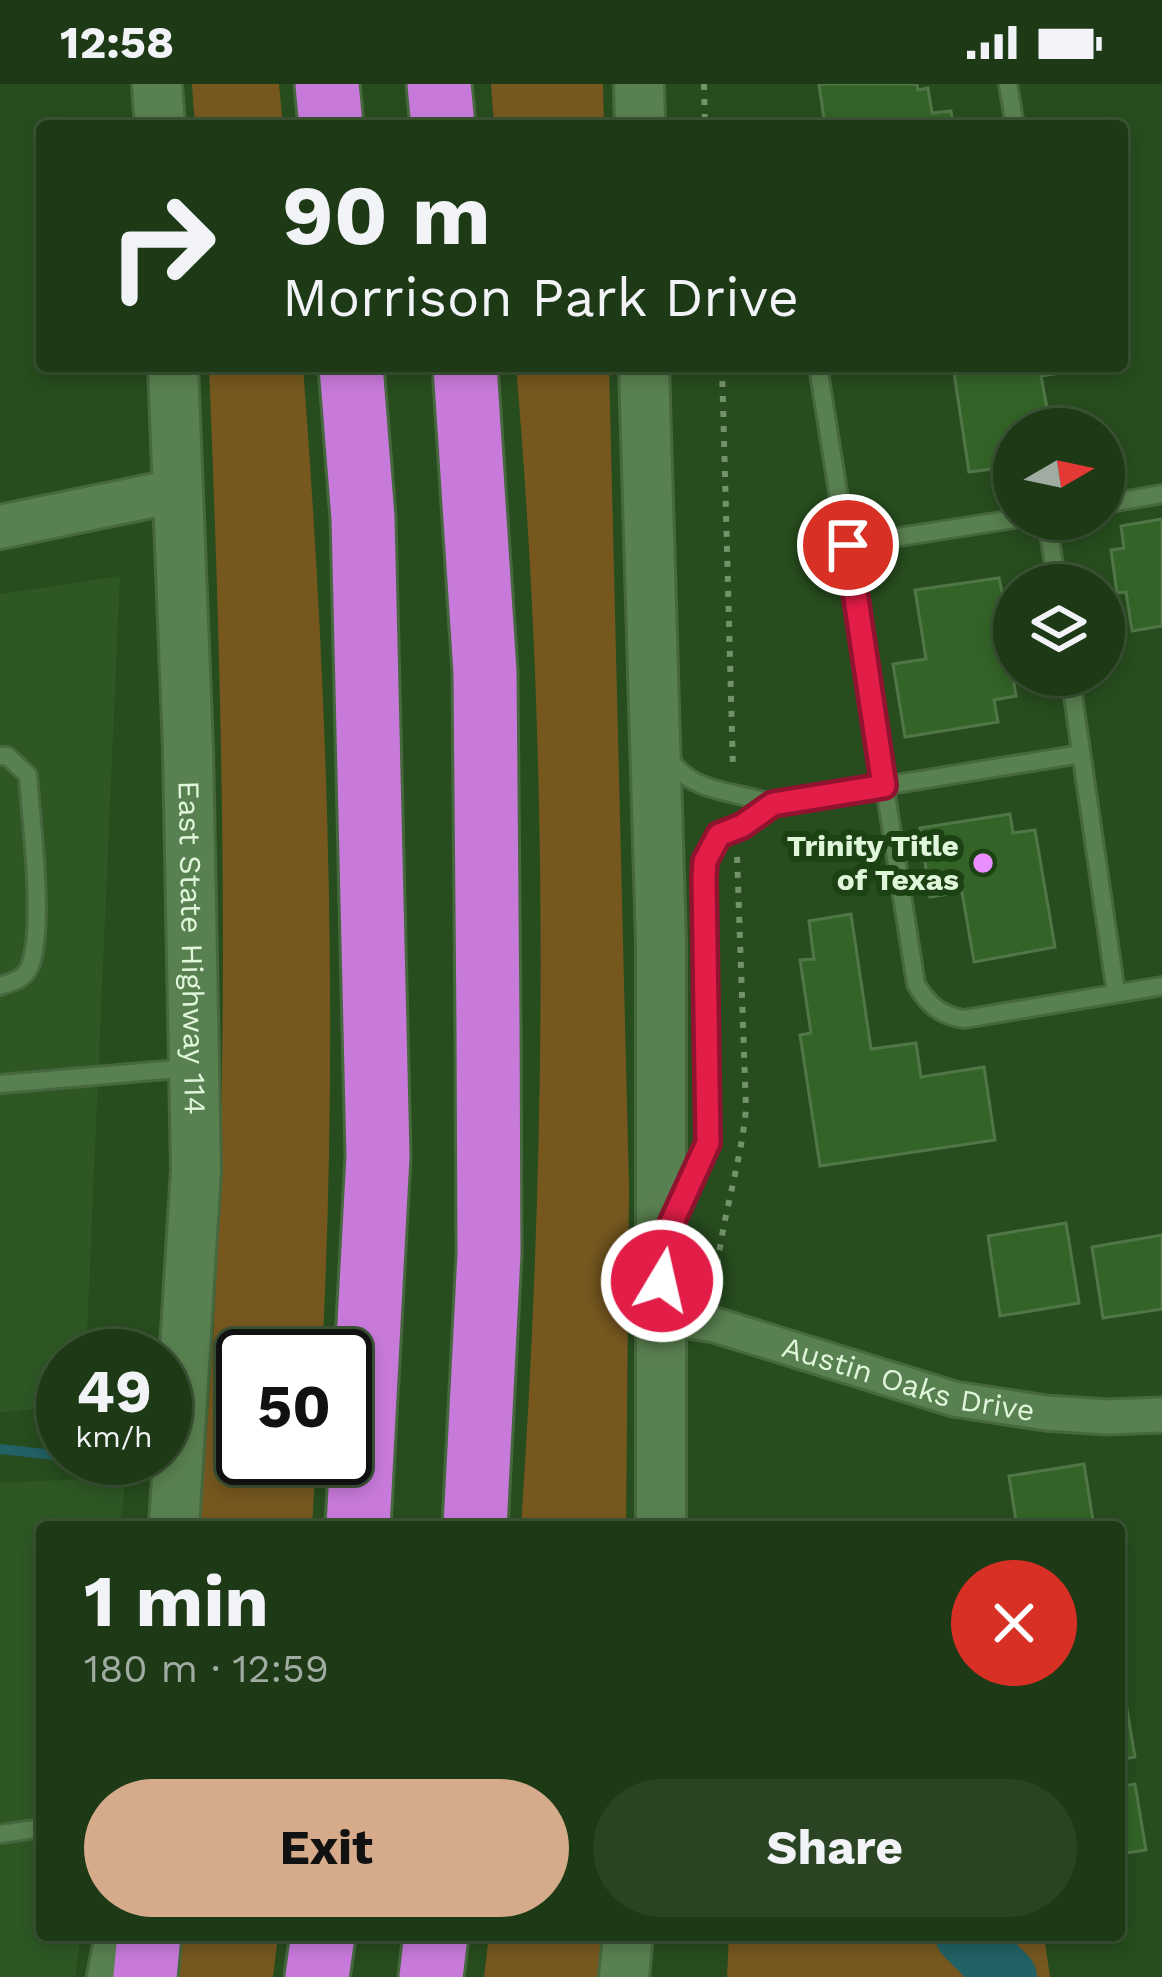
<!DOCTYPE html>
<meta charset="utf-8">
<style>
:root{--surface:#1d3916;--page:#2a4423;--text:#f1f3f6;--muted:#a0aca1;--line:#3b5335;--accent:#d6ab8b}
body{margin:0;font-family:"Work Sans",sans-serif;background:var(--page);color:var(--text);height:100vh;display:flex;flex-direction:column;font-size:45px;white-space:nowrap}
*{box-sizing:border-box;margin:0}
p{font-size:39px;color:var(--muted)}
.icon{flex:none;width:66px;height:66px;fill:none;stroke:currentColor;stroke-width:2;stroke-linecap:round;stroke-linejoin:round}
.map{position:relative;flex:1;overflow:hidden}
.side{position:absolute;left:36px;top:1437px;width:1089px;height:420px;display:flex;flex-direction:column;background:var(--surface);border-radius:12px;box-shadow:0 6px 18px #0003,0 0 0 3px var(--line)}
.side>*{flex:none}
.guide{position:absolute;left:36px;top:36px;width:1092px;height:252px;border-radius:12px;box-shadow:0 6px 18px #0003,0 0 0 3px var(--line);background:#1d3916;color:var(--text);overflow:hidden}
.needle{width:78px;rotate:81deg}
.controls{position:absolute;left:993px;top:324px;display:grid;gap:24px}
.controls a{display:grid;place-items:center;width:132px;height:132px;border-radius:50%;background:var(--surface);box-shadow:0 6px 18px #0003,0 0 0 3px var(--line);font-size:60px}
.speed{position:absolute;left:36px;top:1245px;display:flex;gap:24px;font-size:60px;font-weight:700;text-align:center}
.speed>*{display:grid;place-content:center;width:156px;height:156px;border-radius:50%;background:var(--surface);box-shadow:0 6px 18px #0003,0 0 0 3px var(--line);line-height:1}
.speed small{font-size:30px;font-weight:400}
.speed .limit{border:6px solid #111;border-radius:18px;background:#fff;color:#111}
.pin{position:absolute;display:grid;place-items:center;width:102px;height:102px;color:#fff;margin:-51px;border:6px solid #fff;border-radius:50%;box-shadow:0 3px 12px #0007}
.me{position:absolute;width:132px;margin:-66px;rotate:9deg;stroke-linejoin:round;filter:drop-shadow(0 0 9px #0008)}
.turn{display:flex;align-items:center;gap:42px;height:252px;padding:0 48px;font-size:54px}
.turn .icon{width:156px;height:156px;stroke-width:2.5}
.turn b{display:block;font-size:84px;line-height:102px}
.round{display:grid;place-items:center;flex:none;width:126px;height:126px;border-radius:63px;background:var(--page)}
.summary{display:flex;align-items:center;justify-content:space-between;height:204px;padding:0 48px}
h1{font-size:72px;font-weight:700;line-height:90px}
.primary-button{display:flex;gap:24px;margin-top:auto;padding:24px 48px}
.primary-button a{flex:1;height:138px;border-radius:72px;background:var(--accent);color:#111;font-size:48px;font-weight:700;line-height:138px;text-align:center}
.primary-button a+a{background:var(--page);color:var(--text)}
.status{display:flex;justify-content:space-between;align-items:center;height:84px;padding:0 60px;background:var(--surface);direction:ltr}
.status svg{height:33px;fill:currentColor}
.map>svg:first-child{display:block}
.built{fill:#2e5724}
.green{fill:#76581f}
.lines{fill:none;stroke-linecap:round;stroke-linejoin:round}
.stream{stroke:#226164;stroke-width:10}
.river{stroke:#226164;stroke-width:60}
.building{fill:#336327;stroke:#507647;stroke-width:3}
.service-casing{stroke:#47683f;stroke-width:22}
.minor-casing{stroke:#47683f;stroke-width:39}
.tertiary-casing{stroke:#47683f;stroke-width:48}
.secondary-casing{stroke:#47683f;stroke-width:54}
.motorway-casing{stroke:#47683f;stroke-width:69}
.path{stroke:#73916b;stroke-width:6;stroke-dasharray:6 9;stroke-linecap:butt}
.service{stroke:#598050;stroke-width:16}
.minor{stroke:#598050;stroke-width:33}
.tertiary{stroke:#598050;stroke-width:42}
.secondary{stroke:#598050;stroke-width:48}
.motorway{stroke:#c87adb;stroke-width:63}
.route-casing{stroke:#92132f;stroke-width:30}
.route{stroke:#e11d48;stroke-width:21}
.poi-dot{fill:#e98efe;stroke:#1c4113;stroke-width:4.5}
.labels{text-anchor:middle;stroke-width:12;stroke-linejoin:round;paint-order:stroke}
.poi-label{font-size:30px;font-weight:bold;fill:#e0f6db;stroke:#1c4113;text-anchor:end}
.street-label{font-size:30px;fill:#e0f6db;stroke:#1c4113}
</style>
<div class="status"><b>12:58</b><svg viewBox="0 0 49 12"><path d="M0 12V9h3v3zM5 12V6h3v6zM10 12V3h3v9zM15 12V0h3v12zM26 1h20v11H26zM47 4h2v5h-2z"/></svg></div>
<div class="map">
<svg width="1162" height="1893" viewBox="0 0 1162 1893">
<rect width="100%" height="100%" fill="#274c1e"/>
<path class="built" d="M 120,492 L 86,1272 L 63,1272 L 63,1323 L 0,1328 L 0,510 Z
M 125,1393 L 121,1443 L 42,1443 L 42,1851 L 81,1851 L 75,1893 L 0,1893 L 0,1399 Z"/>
<path class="green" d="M 192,0 L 279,0 L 283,42 L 195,42 Z
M 491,0 L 603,0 L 604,42 L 494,42 Z
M 209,282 L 303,282 C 328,610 339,943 322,1272 L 243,1272 L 243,1374 L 316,1374 L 312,1443 L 200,1443 C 206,1353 214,1262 217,1171 C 229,875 221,578 209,282 Z
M 516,282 L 609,282 L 629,1104 L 626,1443 L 521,1443 C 547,1057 549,667 516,282 Z
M 161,1851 L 278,1851 L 273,1893 L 157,1893 Z
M 489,1851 L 602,1851 L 598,1893 L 484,1893 Z
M 729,1851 L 1044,1851 L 1050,1893 L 727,1893 Z"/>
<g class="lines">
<path class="stream" d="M 0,1365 L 63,1372
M 83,1374 L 97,1376"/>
<path class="river" d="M 965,1851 L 1007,1893"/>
</g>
<path class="building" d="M 819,0 L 917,0 L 918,6 L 928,4 L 932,29 L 951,27 L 953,42 L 825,42 Z
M 953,282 L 1106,282 L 1041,292 L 1047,324 L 1059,322 L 1092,345 L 1014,345 L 1014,382 L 969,388 Z
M 1162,435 L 1162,542 L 1132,547 L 1126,508 L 1117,509 L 1111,466 L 1124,464 L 1121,442 Z
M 999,494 L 1014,568 L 1014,591 L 1020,592 L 1013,593 L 1016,612 L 994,616 L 998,638 L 905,653 L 893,580 L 926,575 L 915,506 Z
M 1010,730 L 1013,749 L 1035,746 L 1055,863 L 974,878 L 962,808 L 930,813 L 920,744 Z
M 851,830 L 871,965 L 916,959 L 921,993 L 984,983 L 995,1056 L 820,1082 L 800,951 L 811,949 L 800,876 L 814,875 L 809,837 Z
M 1066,1139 L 1079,1219 L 1000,1232 L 988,1152 Z
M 1162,1151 L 1162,1225 L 1103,1234 L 1092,1163 Z
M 1084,1380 L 1094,1443 L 1017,1443 L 1009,1392 Z
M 1123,1601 L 1135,1673 L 1119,1676 L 1119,1602 Z
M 1135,1700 L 1146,1766 L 1119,1770 L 1119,1703 Z"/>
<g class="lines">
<defs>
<path id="service" d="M 1008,0 L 1015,42
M 818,282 L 916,900 C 928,921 940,931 964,935 L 1162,902
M 1104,420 L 1162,410
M 1047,435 L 1057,501
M 848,461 L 1014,435
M 1070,591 L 1116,909
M 0,672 L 7,672 L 28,691 C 31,737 45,842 30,882 C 25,895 12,898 0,902
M 669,674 C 691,710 737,707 773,720
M 0,1000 L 190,984
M 677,1127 L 708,1059 L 704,794 L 705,777 L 719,751 L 742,742 L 773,720 L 1081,670
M 0,1750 L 42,1744"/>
<g id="minor">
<path id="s1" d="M 662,1233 L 715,1241 L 954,1315 L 1046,1329 L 1107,1333 L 1162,1331"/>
</g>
<path id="tertiary" d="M 0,443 L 180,406"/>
<g id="secondary">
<path d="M 157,0 L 160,42"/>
<path d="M 639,0 L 640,42"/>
<path id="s2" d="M 173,282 L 188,665 L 196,1086 L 174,1443"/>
<path d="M 644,282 L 661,860 L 661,1443"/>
<path d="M 112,1893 L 120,1851"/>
<path d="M 624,1893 L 628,1851"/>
</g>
<path id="motorway" d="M 327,0 L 331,42
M 439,0 L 443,42
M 351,282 L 363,434 L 378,1072 L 358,1443
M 465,282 L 485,588 L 488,941 L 489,1170 L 475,1443
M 145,1893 L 149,1851
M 317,1893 L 323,1851
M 431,1893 L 436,1851"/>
</defs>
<use href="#service" class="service-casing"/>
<use href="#minor" class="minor-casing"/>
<use href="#tertiary" class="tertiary-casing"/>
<use href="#secondary" class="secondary-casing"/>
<use href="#motorway" class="motorway-casing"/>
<path class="path" d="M 704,0 L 705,42
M 722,282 L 733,686
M 715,1211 C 717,1147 740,1088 746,1025 L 737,771"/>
<use href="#service" class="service"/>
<use href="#minor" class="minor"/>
<use href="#tertiary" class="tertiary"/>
<use href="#secondary" class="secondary"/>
<use href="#motorway" class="motorway"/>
</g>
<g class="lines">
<defs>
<path id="route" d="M 662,1197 L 662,1160 L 708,1059 L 704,794 L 705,777 L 719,751 L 742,742 L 773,720 L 884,702 L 848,461"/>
</defs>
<use href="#route" class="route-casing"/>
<use href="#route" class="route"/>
</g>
<circle class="poi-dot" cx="983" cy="779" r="12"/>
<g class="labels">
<g class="poi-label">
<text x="959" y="772">Trinity Title<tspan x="959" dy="34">of Texas</tspan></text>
</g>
<g class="street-label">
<text dy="10" stroke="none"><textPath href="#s2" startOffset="582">East State Highway 114</textPath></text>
<text dy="10" stroke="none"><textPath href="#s1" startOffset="255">Austin Oaks Drive</textPath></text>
</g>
</g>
</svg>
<div class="controls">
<a><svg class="needle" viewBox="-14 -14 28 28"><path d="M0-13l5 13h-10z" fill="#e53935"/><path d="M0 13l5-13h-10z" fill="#a0aca1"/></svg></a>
<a><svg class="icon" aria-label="layers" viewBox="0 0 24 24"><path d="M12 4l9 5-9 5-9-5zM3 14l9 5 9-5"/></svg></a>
</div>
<div class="speed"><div>49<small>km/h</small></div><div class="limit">50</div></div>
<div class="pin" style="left:848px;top:461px;background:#d93025"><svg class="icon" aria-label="arrive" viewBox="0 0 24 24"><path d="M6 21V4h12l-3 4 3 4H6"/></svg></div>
<svg class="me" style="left:662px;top:1197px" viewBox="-20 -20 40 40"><circle r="17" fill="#e11d48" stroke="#fff" stroke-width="3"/><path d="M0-11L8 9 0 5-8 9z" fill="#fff"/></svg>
<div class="guide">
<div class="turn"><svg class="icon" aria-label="right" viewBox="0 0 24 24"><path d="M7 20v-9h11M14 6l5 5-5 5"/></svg><div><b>90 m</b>Morrison Park Drive</div></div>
</div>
<section class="side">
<div class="summary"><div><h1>1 min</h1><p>180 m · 12:59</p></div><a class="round" style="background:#d93025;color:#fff"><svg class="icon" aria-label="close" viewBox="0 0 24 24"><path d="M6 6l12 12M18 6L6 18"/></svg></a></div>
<div class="primary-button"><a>Exit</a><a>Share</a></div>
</section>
</div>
